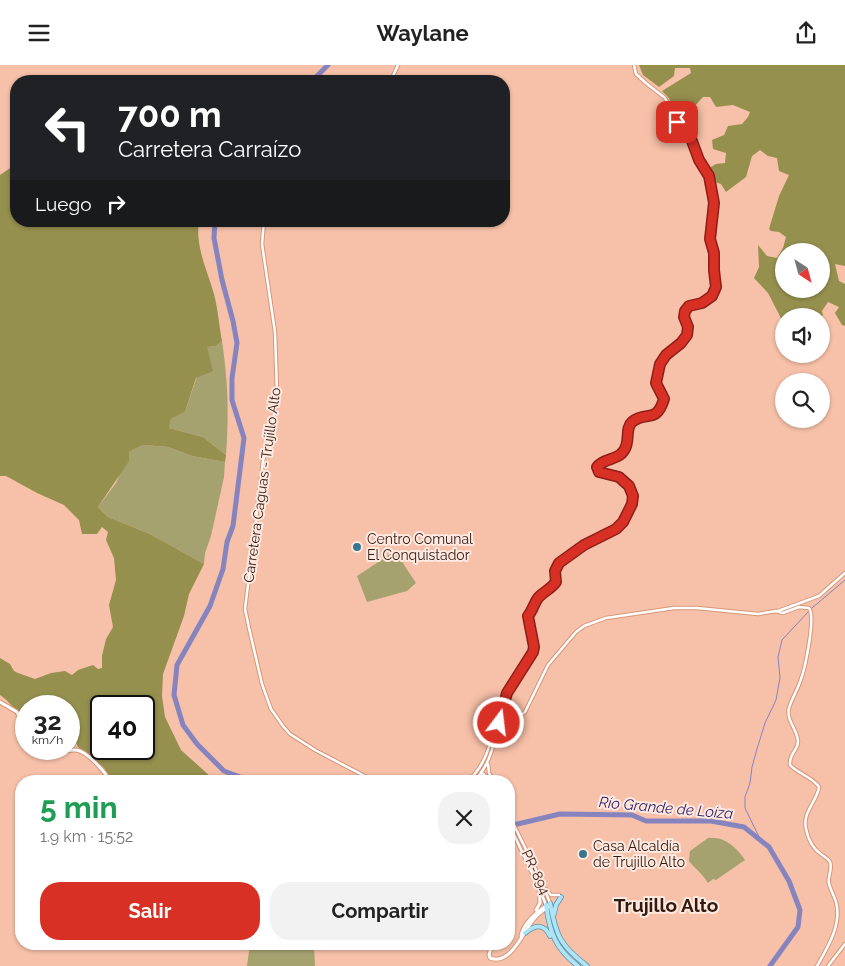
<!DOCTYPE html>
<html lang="es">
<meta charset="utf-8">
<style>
:root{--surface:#fff;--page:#f2f2f2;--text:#222;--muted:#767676;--accent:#d93025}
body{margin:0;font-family:Raleway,sans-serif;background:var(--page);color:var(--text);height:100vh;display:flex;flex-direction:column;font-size:19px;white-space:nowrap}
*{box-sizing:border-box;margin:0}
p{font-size:16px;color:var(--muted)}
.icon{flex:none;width:28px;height:28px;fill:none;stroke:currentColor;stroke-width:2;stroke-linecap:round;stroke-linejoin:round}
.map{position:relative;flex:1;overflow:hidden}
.sheet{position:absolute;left:15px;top:710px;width:500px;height:175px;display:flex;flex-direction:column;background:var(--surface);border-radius:20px;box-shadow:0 1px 4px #0004}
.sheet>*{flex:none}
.guide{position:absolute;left:10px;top:10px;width:500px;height:152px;border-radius:20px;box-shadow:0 1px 4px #0004;background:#202124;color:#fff;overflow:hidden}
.needle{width:32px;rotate:144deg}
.tools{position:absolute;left:775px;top:178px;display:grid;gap:10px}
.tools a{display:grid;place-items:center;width:55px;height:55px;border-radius:50%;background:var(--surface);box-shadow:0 1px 4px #0004;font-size:25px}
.speed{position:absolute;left:15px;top:630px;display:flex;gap:10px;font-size:25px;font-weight:700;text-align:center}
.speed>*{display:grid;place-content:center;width:65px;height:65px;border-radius:50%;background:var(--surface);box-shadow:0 1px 4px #0004;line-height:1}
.speed small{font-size:12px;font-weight:400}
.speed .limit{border:2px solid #111;border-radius:8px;background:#fff;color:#111}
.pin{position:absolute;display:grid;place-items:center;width:42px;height:42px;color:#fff;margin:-21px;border-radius:10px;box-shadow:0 2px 8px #0006}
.me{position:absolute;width:55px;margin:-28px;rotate:15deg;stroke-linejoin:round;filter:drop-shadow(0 0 4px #0008)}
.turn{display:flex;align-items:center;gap:18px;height:105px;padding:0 25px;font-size:22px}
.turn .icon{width:65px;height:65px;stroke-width:2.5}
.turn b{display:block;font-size:35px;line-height:42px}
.then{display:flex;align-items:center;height:48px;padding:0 25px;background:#0003;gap:10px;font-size:19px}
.round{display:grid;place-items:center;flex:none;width:52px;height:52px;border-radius:20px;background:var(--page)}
.overview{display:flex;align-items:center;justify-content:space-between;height:85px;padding:0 25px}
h1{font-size:30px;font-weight:700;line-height:38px;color:#1e9e55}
.action{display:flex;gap:10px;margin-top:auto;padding:10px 25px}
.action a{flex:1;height:58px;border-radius:20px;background:var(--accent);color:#fff;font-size:20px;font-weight:700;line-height:58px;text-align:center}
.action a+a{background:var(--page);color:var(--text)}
header{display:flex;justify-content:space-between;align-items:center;height:65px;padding:0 25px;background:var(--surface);font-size:22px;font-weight:700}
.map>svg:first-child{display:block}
.green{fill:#a6a270}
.forest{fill:#95904e;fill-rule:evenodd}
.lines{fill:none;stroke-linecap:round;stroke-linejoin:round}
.stream{stroke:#8684bf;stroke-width:1}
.river{stroke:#8684bf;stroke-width:5}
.tertiary-casing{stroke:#d79678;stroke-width:4.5}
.secondary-casing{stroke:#d79678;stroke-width:5}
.primary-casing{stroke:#5f92a4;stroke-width:5.5}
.tertiary{stroke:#fff;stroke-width:2.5}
.secondary{stroke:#fff;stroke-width:3}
.primary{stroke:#ade4f8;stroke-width:4}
.route-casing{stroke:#8d1f18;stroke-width:12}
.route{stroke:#d93025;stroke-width:9}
.poi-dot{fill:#39768d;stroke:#ffe9e0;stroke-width:2}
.labels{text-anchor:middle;stroke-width:4;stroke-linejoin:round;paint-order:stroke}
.street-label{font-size:14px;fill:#331a0f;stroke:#ffe9e0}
.poi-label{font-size:14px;fill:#331a0f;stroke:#ffe9e0;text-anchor:start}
.water-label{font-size:15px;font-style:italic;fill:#2a1d64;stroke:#ffe9e0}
.district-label{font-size:19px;font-weight:bold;fill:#331a0f;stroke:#ffe9e0}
</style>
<header><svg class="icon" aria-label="menu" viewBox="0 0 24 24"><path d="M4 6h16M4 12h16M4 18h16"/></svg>Waylane<svg class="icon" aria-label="share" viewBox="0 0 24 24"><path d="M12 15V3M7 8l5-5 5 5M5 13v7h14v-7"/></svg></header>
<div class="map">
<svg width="845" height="901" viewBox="0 0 845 901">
<rect width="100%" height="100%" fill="#f7c0a8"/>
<path class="green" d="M 222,276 C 228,317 229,349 226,390 L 203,372 L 169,363 L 171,354 L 185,347 L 207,282 L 216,281 Z
M 143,380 L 168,382 L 192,391 L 225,397 L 224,412 L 211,471 L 205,488 L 204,499 L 150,469 L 108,452 L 98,442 L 116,418 L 129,387 Z
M 395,486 L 416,518 L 407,526 L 367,537 L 357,511 Z
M 708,773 C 725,771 736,782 745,795 L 716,815 L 713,814 L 708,818 C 702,808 695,804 689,796 L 690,786 Z
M 250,879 L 287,879 L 288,882 L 314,879 L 315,901 L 247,901 Z"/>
<path class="forest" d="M 639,0 L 845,0 L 845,201 L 835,199 L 839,216 L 845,219 L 845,261 L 842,260 L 835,248 L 839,242 L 828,237 L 822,246 L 823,251 L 784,251 L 784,259 L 768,228 L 754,213 L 759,202 L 758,180 L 767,191 L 777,193 L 783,183 L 786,172 L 779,167 L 771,166 L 769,164 L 779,131 L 789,110 L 779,106 L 777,93 L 768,91 L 760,85 L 752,91 L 746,112 L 726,127 L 721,119 L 715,117 L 709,103 L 716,99 L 725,98 L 726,88 L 713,84 L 712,75 L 724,70 L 728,61 L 742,59 L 748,52 L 750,47 L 733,40 L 716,42 L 710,32 L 703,32 L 693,43 L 676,52 L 669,33 L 662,26 L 691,8 L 690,3 L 675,3 L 674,11 L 659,22 L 643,10 ZM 784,186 L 821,186 L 821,224 L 784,224 Z
M 16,99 L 16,156 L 199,156 C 195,181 207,205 214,229 C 218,244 219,260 222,276 L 216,281 L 207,282 L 213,306 L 196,313 L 185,347 L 171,354 L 169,363 L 203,372 L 226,390 L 225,397 L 192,391 L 168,382 L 143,380 L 129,387 L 129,396 L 98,442 L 108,452 L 150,469 L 204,499 L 189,529 L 184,551 L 163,609 L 162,631 L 165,652 L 181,685 L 211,712 L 205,716 L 112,716 L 104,703 L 78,682 L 73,670 L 69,670 L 69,641 L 26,641 L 26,644 L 19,648 C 12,642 8,635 0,630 L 0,593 L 10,599 L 14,606 L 18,608 L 35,614 L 51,608 L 65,606 L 72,610 L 78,605 L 93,600 L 98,604 L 102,603 L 102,591 L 106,574 L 113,562 L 109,540 L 116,515 L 114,493 L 106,475 L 108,467 L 102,462 L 97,469 L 82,469 L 79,455 L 64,440 L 37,428 L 6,411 L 0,411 L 0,110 ZM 101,641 L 144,641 L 144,684 L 101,684 Z"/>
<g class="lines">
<path class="stream" d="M 812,543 L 845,515
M 761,776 L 745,743 L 745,732 L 750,718 L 752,702 L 757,684 L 765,658 L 776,635 L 780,613 L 778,592 L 782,575 L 809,546"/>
<path class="river" d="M 312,16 L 328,0
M 215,156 L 214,173 L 222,215 L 233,256 L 237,278 L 232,313 L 232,335 L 244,373 L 233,461 L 227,477 L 223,504 L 210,541 L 177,600 L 174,630 L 183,660 L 197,679 L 224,706 L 251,716
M 509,761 L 560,749 L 632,750 L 646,756 L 711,756 L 744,762 L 769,782 L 789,816 L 800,845 L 798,862 L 770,901"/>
<defs>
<path id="tertiary" d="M 387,16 L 393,11 L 398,0
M 264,156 L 262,179 L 275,267 L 277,328 L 273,356 L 263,396 L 255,463 L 245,544 L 249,563 L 262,619 L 271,644 L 283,661 L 290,669 L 315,685 L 374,716
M 778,546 L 819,531 L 845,508
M 502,646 L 505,652 L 510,657
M 496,658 L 506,658 L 513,656 L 525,647 L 548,600 L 576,567 L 584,561 L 606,553 L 674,543 L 697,543 L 758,549 L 776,546 L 783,548 L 799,542 L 809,543 C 816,552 805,603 801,614 C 798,624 792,633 789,643 C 786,655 797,664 798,676 C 798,686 789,688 790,700 C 798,709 813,712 819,722 C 817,737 802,747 806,764 C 808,774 813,784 822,790 C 825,792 828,793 830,797 C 833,804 827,812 829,819 C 831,825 834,831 836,837 C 842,859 828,882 817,901
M 497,670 L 509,658
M 488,699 L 489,708 L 493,716
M 481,707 L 491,716
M 480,710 L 486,716
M 468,716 C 485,701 491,678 496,657 C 498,647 500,636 507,628
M 474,716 C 498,693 495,655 508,626 C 514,612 526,601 533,587 L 533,582 L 528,551 C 533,545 534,538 538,533 C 543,527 551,524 556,517 C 556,510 554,504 559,498 C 573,481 599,475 616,464 C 622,459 626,452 629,445 C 641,420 619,412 599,407 L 597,402 C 603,394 614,395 621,389 C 632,379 624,364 632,357 C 646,345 656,360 664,334 L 656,318 L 660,299 L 666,290 L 681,278 L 687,270 L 688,262 L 684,251 L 685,246 L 689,241 L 703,238 L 712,231 L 716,223 L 714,205 L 714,188 L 711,174 L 715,138 L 709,111 L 699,95 L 689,68 L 676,56 L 665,33 L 647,19 L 636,9 L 634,0
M 509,750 L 540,813 L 550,838
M 509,759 L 540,825 L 546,840
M 546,824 L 551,830 L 559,830
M 828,901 L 845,879"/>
<path id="secondary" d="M 0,637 L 17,647 L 26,667
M 53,684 C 62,689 67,684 76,685 C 87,686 105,707 110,716
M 536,845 L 540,838 L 539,822
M 521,871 C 524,857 536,848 547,840
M 492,879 L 489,890 L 490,893 C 510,901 523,868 533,855 C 537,850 542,846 548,842"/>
<path id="primary" d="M 550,838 C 556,871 560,880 587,901
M 546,840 C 550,868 555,883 578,901
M 554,849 L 556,840 L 561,832
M 525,868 C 535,860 544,858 550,871"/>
</defs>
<use href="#tertiary" class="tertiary-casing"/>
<use href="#secondary" class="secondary-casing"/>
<use href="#primary" class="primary-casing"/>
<use href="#tertiary" class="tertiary"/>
<use href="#secondary" class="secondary"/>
<use href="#primary" class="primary"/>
</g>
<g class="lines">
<defs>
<path id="route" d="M 499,658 L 507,628 L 533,587 L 534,582 L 528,551 C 533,545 534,538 538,533 C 543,527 551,524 556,517 L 555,506 L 559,498 L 584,480 L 616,464 L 623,457 L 632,439 L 633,431 L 629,421 L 619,412 L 599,407 L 597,402 C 603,394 614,395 621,389 C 632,379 624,364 632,357 C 646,345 656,360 664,334 L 656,318 L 660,299 L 666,290 L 681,278 L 687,270 L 688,262 L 684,252 L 685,246 L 689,241 L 702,238 L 712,231 L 716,222 L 714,205 L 714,188 L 710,174 L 714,138 L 709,111 L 699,95 L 689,68 L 677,57"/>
</defs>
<use href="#route" class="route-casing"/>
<use href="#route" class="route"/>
</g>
<g class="poi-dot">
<circle cx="357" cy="482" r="5"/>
<circle cx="583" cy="789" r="5"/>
</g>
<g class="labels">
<g class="street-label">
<text transform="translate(262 420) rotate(-82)" y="5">Carretera Caguas - Trujillo Alto</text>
<text transform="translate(536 807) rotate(65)" y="5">PR-894</text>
</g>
<g class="poi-label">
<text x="367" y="479">Centro Comunal<tspan x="367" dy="16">El Conquistador</tspan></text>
<text x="593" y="786">Casa Alcaldía<tspan x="593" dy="16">de Trujillo Alto</tspan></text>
</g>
<g class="water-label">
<text transform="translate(666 743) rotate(5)" y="5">Río Grande de Loíza</text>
</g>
<g class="district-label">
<text x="666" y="847">Trujillo Alto</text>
</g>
</g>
</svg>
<div class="tools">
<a><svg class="needle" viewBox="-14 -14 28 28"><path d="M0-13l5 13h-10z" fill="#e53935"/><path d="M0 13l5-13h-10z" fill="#767676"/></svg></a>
<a><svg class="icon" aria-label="sound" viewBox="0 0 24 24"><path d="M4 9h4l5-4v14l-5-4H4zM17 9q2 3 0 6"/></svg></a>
<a><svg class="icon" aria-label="search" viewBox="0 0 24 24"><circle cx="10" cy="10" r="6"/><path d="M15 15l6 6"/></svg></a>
</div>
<div class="speed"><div>32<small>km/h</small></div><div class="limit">40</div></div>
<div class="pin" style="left:677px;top:57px;background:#d93025"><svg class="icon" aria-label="arrive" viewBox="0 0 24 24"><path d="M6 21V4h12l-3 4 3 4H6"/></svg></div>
<svg class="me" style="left:499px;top:658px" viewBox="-20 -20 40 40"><circle r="17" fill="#d93025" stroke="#fff" stroke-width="3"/><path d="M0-11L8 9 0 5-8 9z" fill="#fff"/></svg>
<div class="guide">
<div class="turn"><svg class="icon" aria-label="left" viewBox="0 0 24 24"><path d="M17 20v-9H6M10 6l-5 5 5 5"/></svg><div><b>700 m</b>Carretera Carraízo</div></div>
<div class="then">Luego<svg class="icon" aria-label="right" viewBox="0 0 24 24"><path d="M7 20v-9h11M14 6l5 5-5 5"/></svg></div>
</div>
<section class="sheet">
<div class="overview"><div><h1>5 min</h1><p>1.9 km · 15:52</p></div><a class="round"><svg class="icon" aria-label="close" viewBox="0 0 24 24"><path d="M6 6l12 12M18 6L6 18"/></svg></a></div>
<div class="action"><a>Salir</a><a>Compartir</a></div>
</section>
</div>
